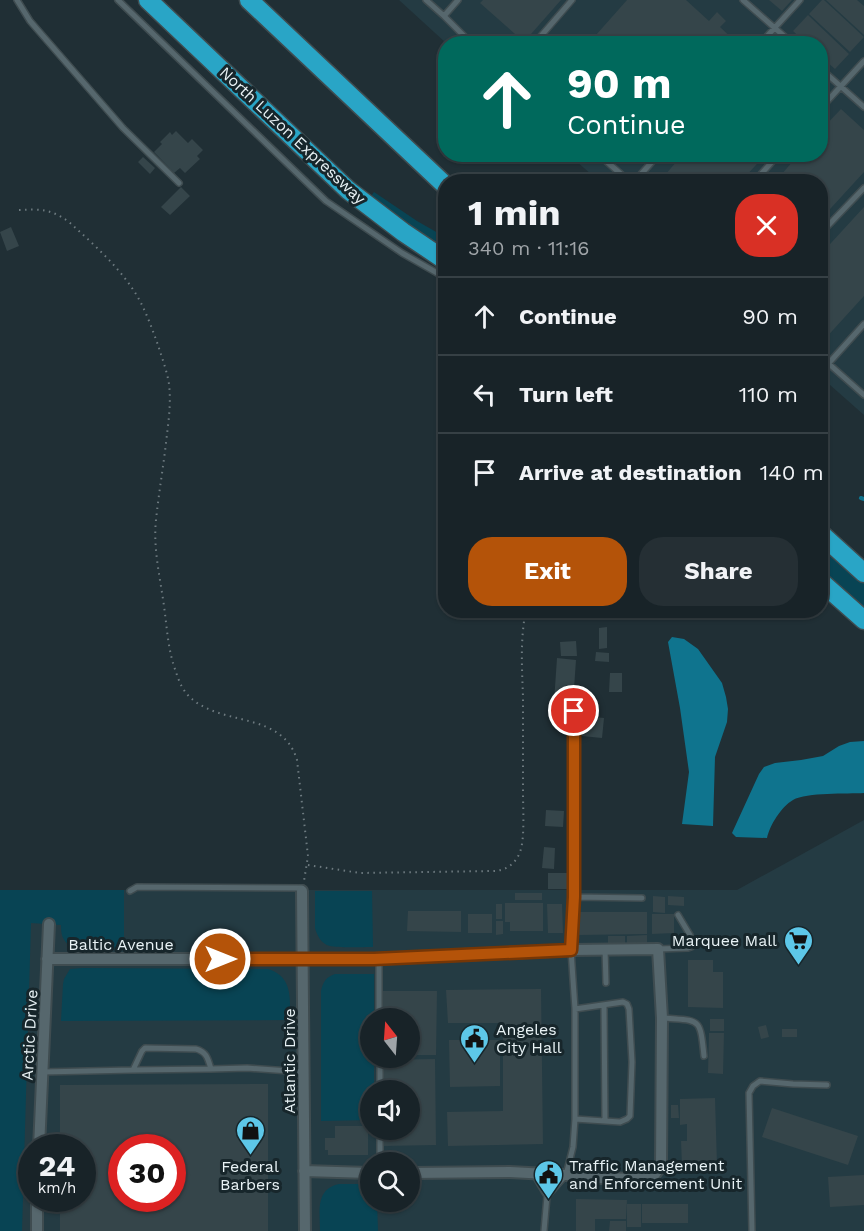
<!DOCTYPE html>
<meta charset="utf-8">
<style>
:root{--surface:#182328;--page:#252f34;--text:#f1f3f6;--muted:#9fa4a8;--line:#364045;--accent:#b45309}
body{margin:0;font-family:"Work Sans",sans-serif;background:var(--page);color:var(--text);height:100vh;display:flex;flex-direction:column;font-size:22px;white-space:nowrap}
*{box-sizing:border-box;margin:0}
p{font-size:20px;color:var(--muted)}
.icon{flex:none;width:33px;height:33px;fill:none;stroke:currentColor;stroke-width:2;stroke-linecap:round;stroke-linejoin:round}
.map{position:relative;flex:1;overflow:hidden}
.panel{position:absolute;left:438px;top:174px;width:390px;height:444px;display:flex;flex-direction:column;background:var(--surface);border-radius:24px;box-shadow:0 2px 4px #0004,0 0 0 2px var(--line)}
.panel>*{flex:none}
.banner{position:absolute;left:438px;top:36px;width:390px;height:126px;border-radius:24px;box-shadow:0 2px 4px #0004,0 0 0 2px var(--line);background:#00695c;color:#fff;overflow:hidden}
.needle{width:39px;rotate:343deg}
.buttons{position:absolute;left:360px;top:1008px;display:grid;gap:12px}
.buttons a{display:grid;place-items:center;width:60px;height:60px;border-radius:50%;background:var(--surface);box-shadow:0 2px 4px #0004,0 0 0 2px var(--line);font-size:30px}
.speed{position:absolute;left:18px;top:1134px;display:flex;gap:12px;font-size:30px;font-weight:700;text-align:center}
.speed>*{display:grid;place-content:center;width:78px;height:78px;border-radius:50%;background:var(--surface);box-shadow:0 2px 4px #0004,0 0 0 2px var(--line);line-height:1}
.speed small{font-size:15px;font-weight:400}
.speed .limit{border:9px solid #d22;background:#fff;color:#111}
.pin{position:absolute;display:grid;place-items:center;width:51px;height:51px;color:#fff;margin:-26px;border:3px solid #fff;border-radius:50%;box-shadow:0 2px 6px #0007}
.me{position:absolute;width:66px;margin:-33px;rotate:90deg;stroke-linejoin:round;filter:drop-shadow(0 0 4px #0008)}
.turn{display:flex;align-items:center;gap:21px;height:126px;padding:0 30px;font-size:27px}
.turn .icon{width:78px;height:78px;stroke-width:2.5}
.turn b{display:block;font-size:42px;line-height:51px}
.round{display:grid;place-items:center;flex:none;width:63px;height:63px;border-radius:24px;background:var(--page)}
.overview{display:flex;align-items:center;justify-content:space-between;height:102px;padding:0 30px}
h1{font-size:36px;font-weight:700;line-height:45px}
.action{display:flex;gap:12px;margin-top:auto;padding:12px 30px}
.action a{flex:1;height:69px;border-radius:24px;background:var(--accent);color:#fff;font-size:24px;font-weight:700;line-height:69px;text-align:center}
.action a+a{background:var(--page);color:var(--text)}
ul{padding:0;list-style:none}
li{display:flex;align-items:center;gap:18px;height:78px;padding:0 30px;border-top:2px solid var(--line)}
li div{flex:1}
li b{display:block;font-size:22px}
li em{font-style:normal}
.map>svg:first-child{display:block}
.built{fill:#243b43;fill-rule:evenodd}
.green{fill:#084454}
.water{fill:#0f748e}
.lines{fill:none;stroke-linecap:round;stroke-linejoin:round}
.stream{stroke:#0f748e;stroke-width:4}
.building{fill:#35454a;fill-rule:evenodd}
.lane-casing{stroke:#3f4c50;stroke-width:8}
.street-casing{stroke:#3f4c50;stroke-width:14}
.highway-casing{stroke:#3f4c50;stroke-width:21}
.path{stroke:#6e7b80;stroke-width:2;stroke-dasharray:1.5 4.5;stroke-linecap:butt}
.lane{stroke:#56676d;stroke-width:5}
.street{stroke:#56676d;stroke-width:10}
.highway{stroke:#29a5c6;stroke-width:18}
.route-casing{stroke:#753606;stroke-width:15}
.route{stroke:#b45309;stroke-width:10}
.labels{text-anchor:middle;stroke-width:6;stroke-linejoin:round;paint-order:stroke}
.street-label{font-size:16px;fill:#e8f2f5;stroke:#17262b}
.poi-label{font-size:16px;fill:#e8f2f5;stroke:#17262b;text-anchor:start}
</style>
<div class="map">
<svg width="864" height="1231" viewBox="0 0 864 1231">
<rect width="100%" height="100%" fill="#202f35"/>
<path class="built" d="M 399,0 L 864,0 L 864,415 L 821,377 L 820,182 L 599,181 L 569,155 L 820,154 L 820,44 L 446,43 Z
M 864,820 L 864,1231 L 0,1231 L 0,890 L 737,890 ZM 370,1018 L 410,1018 L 410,1058 L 370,1058 ZM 370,1090 L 410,1090 L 410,1130 L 370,1130 ZM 32,1148 L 82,1148 L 82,1198 L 32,1198 ZM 122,1148 L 172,1148 L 172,1198 L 122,1198 ZM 370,1162 L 410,1162 L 410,1202 L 370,1202 Z"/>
<path class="green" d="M 374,192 L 417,221 L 445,237 L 445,254 L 369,199 Z
M 820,540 L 864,579 L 864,611 L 821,572 Z
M 0,890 L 124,890 L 124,949 L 70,946 C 62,940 61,934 61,925 L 31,923 L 22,1231 L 0,1231 Z
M 315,891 L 372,891 L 373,947 C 363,947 338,948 330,946 C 321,944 317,935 315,928 Z
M 82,968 L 268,969 C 293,977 290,998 290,1020 L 61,1021 L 63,984 L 64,979 L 70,969 Z
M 335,974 L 374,974 L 374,1018 L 370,1018 L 370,1058 L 374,1058 L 374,1090 L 370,1090 L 370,1120 L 321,1121 L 321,991 C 323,982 326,977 335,974 Z
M 339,1184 L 370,1184 L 370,1202 L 377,1202 L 378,1231 L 320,1231 C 320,1212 315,1189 339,1184 Z"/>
<path class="water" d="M 672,637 L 684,639 L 698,649 L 722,683 L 726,697 L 728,709 L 727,722 L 715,757 L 713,826 L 682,824 L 689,772 L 680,708 L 668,642 Z
M 864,741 L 864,793 C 847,794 807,792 793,800 C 781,807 770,825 767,838 L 736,837 L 732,833 L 759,774 L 764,767 L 775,763 L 801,760 L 823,756 L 839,746 L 850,742 Z"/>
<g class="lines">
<path class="stream" d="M 861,498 L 864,499"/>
</g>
<path class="building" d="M 483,0 L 561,0 L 524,42 L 480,3 Z
M 627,0 L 686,0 L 709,21 L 717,12 L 726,21 L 720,27 L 738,44 L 588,44 Z
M 769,0 L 792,0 L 782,11 Z
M 822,0 L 824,0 L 864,37 L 850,52 L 809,14 Z
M 826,0 L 857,0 L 864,6 L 864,35 Z
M 808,15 L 849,54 L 835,69 L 820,56 L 820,44 L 807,44 L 793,31 Z
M 841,109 L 864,130 L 864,172 L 820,220 L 820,182 L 775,182 L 799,154 L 820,154 L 820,131 Z
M 176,131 L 188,143 L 192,139 L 203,150 L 197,156 L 200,159 L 185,173 L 180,168 L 174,173 L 154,152 L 162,144 L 160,142 L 170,132 L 172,135 Z
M 683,154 L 766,154 L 744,178 L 742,176 L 738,182 L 659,182 Z
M 143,157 L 155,168 L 150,174 L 138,162 Z
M 181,187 L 190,196 L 170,215 L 161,207 Z
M 864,207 L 864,296 L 823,341 L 820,339 L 820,255 Z
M 11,227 L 19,246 L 7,251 L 0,232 Z
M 607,627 L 607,648 L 599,649 L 599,628 Z
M 576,641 L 577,656 L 561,656 L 560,642 Z
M 596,652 L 609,653 L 609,662 L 595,661 Z
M 557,658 L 576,660 L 573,703 L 554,702 Z
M 610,673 L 622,673 L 622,692 L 609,692 Z
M 584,716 L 604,718 L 602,738 L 582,736 Z
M 546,810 L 564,811 L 563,827 L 545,826 Z
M 544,847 L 555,848 L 554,869 L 542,868 Z
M 548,873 L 567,873 L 567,889 L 548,889 Z
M 515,893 L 542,893 L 542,900 L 515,900 Z
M 653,896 L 665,897 L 665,913 L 653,912 Z
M 668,896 L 684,897 L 684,906 L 668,905 Z
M 505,903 L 543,903 L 543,931 L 510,931 L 510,922 L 505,922 Z
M 496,904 L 502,904 L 502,919 L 496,919 Z
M 547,904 L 562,904 L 563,933 L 548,933 Z
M 408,911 L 461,911 L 461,932 L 407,931 Z
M 579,912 L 647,912 L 647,934 L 579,935 Z
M 468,914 L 492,914 L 492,933 L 468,933 Z
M 652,914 L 674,914 L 674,933 L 652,934 Z
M 496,921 L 503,921 L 503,934 L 496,935 Z
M 647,935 L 647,945 L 627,945 L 627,936 Z
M 608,936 L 625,936 L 625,945 L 608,946 Z
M 688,960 L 713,960 L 713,972 L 723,972 L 723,1008 L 688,1007 Z
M 541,989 L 543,1144 L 448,1146 L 447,1112 L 503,1111 L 503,1023 L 448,1023 L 446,990 Z
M 382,991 L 437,991 L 436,1055 L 410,1055 L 410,1018 L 382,1018 Z
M 710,1019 L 724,1019 L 724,1031 L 710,1031 Z
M 766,1025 L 769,1037 L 761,1039 L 758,1027 Z
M 782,1029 L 797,1029 L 797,1037 L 782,1037 Z
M 709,1033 L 724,1033 L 723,1074 L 708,1073 Z
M 449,1040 L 500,1040 L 500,1086 L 450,1087 Z
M 435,1059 L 436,1145 L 383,1146 L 383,1130 L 410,1130 L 410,1090 L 383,1090 L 382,1060 Z
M 268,1084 L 268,1231 L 60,1231 L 60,1198 L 82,1198 L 82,1148 L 60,1148 L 60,1085 ZM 122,1148 L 172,1148 L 172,1198 L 122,1198 Z
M 715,1098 L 717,1165 L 682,1166 L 681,1141 L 687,1141 L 687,1124 L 680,1125 L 680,1099 Z
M 671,1105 L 678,1105 L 679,1118 L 671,1118 Z
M 772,1108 L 858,1136 L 848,1165 L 762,1137 Z
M 335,1126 L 368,1126 L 368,1155 L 328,1155 L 328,1150 L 325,1150 L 325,1138 L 335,1138 Z
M 864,1175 L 864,1205 L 830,1207 L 828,1177 Z
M 576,1199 L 627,1200 L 626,1219 L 595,1219 L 595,1231 L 576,1231 Z
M 627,1204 L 641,1204 L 641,1227 L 627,1227 Z
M 642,1204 L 688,1204 L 688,1223 L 642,1223 Z
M 610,1221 L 626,1221 L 626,1231 L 609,1231 Z"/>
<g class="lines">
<defs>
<path id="lane" d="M 17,0 L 30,21 L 123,128 L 179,183
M 118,0 L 326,201 L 402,253 L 446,278
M 426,0 L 444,16
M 458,0 L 444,16 L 472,44
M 743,0 L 793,44
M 534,44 L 572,0
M 760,44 L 800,0
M 820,68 L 864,107
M 820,109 L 864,61
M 598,154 L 630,182
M 634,182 L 659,154
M 754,182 L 779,154
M 820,234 L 864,188
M 820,356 L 864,395
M 828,364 L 864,324
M 130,891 L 137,887 L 302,888
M 574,897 L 642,898
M 605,949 L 606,983
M 658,949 L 688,948 L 691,947 L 690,935 L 678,915
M 379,959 L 379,1018
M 604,1006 L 605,1121
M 575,1009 L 623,1002 L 627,1004 L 629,1009 L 632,1062 L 630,1116 L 627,1119 L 620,1122 L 575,1119
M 662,1018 C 700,1021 700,1016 704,1056
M 380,1058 L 380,1090
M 133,1070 L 211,1069
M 42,1072 L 133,1070 L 142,1051 L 145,1048 L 196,1049 C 207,1052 208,1059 211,1069 L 247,1068 L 304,1072
M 380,1130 L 380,1162
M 534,1174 L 547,1196 L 544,1231
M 547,1196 L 566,1175 L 573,1147 L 575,1119 L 575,1009 L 571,950 L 574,897 L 575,711
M 752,1231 L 749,1093 L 753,1086 L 760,1081 L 793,1084 L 827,1085"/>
<path id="street" d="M 302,891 L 305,1231
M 47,959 L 374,959 L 571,950 L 658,949 L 662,1018 L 661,1166 L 655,1174 L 649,1178 L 638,1179 L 595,1178 L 566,1175 L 510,1172 L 410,1173
M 39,1148 L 49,924
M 304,1171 L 370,1173
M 37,1231 L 37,1198"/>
<path id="highway" d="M 148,0 L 348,190 L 403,232 L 446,261
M 249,0 L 446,186
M 820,533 L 864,573
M 820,581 L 864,620"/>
</defs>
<use href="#lane" class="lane-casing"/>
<use href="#street" class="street-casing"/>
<use href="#highway" class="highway-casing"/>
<path class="path" d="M 19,210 C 41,209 51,209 69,222 C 91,242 115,263 132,288 C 144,305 151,326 158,345 C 162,358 167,371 169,384 C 171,401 169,418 167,434 C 164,463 159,491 156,520 C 153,548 160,577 164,606 C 167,628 168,651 176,672 C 179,682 184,693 192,699 C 223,726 283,712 297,760 L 308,856 L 304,881
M 308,865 L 360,873 L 492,871 C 505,871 515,865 520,852 C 525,839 523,808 523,793 C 523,761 523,729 523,697 C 522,668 520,639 526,610"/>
<use href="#lane" class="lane"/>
<use href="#street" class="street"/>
<use href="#highway" class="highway"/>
</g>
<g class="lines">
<defs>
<path id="route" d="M 220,959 L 374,959 L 571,950 L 574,897 L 574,711"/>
</defs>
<use href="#route" class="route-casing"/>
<use href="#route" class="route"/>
</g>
<defs>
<symbol id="supermarket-pin" viewBox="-11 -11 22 30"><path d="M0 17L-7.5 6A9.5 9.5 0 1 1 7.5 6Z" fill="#5dc7e8" stroke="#17262b"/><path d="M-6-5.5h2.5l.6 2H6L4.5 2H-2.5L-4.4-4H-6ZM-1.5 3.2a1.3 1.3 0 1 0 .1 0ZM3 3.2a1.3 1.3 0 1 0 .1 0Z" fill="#111"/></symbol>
<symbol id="civic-pin" viewBox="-11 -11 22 30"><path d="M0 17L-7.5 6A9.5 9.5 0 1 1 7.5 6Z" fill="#5dc7e8" stroke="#17262b"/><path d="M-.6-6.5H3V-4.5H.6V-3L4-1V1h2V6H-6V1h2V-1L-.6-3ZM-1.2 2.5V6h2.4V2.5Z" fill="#111"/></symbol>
<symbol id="shop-pin" viewBox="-11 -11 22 30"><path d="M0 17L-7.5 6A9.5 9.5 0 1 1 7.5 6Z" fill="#5dc7e8" stroke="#17262b"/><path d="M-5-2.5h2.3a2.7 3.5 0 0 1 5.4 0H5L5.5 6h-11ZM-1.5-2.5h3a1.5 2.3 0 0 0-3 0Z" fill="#111"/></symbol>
</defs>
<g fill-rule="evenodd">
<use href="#supermarket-pin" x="782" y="924" width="33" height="45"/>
<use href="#civic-pin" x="458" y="1022" width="33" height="45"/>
<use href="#shop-pin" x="234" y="1114" width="33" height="45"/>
<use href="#civic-pin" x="532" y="1158" width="33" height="45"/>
</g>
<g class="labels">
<g class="street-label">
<text transform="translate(293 135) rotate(43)" y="6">North Luzon Expressway</text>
<text x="121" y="950">Baltic Avenue</text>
<text transform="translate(29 1035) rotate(-87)" y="6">Arctic Drive</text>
<text transform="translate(289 1061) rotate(-90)" y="6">Atlantic Drive</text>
</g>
<g class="poi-label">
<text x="777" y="946" text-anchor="end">Marquee Mall</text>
<text x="496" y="1035">Angeles<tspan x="496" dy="18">City Hall</tspan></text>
<text x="569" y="1171">Traffic Management<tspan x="569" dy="18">and Enforcement Unit</tspan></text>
<text x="250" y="1172" text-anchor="middle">Federal<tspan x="250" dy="18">Barbers</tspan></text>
</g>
</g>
</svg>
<div class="buttons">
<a><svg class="needle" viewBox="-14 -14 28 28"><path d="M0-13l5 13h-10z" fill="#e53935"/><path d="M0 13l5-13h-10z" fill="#9fa4a8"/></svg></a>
<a><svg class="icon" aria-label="sound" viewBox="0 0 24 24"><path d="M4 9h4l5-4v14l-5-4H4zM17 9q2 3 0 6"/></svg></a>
<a><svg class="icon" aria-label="search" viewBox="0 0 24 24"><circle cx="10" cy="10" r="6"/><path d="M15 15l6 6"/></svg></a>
</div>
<div class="speed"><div>24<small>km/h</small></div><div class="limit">30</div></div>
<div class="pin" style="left:574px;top:711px;background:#d93025"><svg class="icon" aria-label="arrive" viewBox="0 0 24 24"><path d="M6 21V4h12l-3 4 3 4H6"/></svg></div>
<svg class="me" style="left:220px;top:959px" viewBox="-20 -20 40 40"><circle r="17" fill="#b45309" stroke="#fff" stroke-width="3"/><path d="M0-11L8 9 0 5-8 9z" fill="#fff"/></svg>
<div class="banner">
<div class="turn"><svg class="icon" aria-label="ahead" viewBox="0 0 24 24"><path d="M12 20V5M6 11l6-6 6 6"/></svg><div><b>90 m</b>Continue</div></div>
</div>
<section class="panel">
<div class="overview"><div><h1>1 min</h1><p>340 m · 11:16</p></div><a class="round" style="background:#d93025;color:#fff"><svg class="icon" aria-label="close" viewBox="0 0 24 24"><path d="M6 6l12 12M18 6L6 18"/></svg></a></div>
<ul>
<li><svg class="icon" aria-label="ahead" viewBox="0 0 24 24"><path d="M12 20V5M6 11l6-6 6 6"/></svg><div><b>Continue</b></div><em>90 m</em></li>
<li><svg class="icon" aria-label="left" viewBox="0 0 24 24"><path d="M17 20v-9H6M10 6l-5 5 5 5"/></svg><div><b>Turn left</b></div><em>110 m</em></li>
<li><svg class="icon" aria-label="arrive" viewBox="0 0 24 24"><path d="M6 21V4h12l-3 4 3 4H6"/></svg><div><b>Arrive at destination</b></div><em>140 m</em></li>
</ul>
<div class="action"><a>Exit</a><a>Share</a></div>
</section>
</div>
